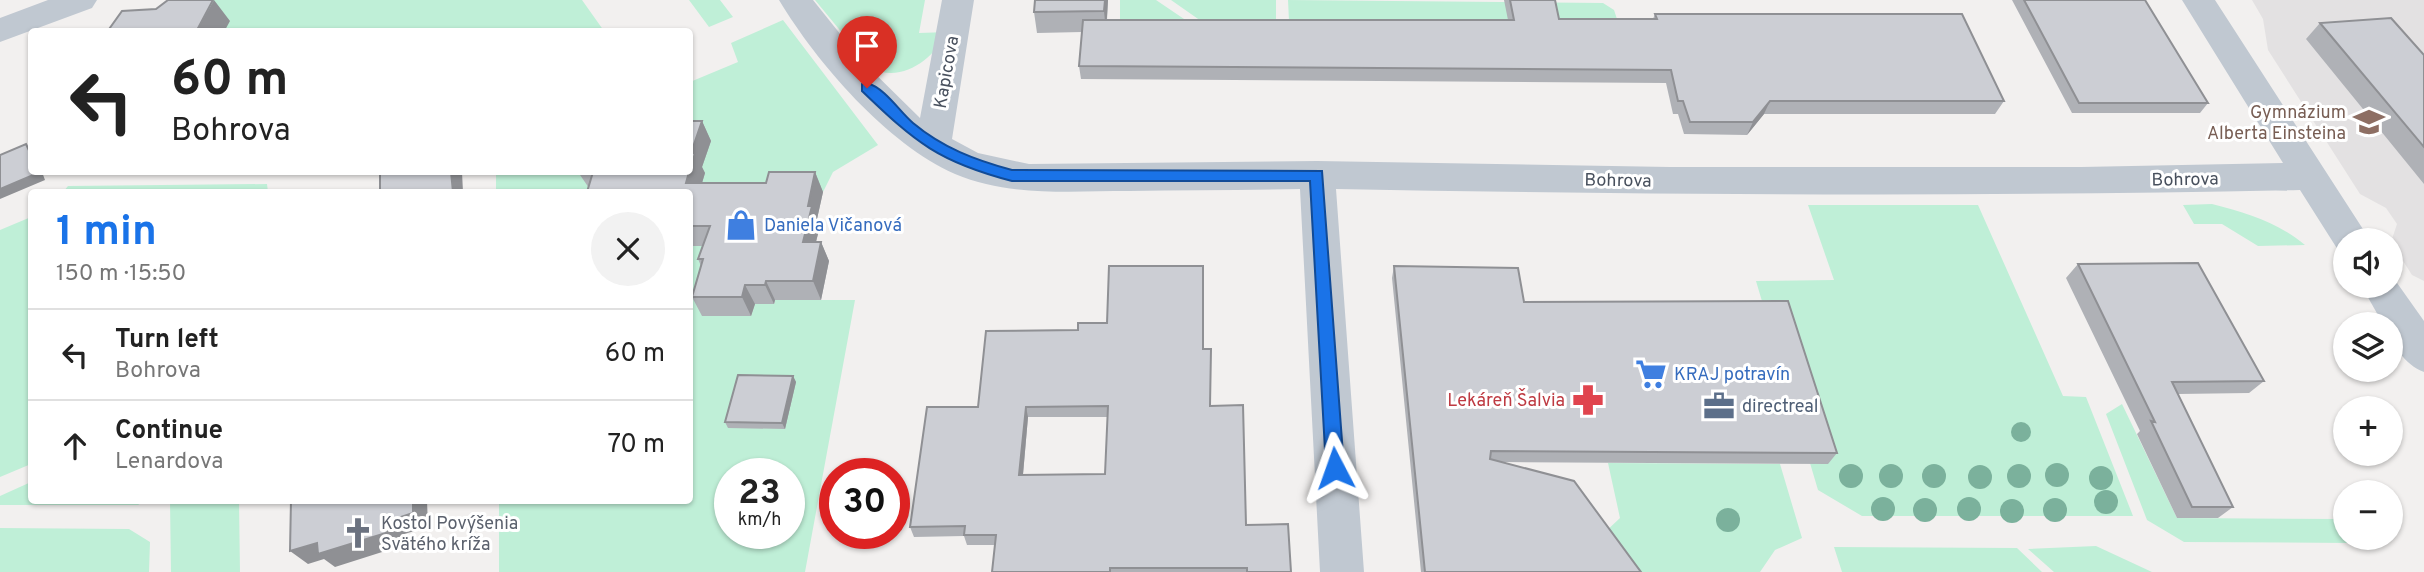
<!DOCTYPE html>
<meta charset="utf-8">
<style>
:root{--surface:#fff;--page:#f2f2f2;--text:#222;--muted:#767676;--line:#e0e0e0;--accent:#1a73e8}
body{margin:0;font-family:Overpass,sans-serif;background:var(--page);color:var(--text);height:100vh;display:flex;flex-direction:column;font-size:26px;white-space:nowrap}
*{box-sizing:border-box;margin:0}
p{font-size:23px;color:var(--muted)}
.icon{flex:none;width:38px;height:38px;fill:none;stroke:currentColor;stroke-width:2;stroke-linecap:round;stroke-linejoin:round}
.map{position:relative;flex:1;overflow:hidden}
.drawer{position:absolute;left:28px;top:189px;width:665px;height:315px;display:flex;flex-direction:column;background:var(--surface);border-radius:7px;box-shadow:0 2px 5px #0004}
.drawer>*{flex:none}
.guide{position:absolute;left:28px;top:28px;width:665px;height:147px;border-radius:7px;box-shadow:0 2px 5px #0004;background:#fff;color:var(--text);overflow:hidden}
.tools{position:absolute;left:2333px;top:228px;display:grid;gap:14px}
.tools a{display:grid;place-items:center;width:70px;height:70px;border-radius:50%;background:var(--surface);box-shadow:0 2px 5px #0004;font-size:35px}
.speed{position:absolute;left:714px;top:458px;display:flex;gap:14px;font-size:35px;font-weight:700;text-align:center}
.speed>*{display:grid;place-content:center;width:91px;height:91px;border-radius:50%;background:var(--surface);box-shadow:0 2px 5px #0004;line-height:1}
.speed small{font-size:18px;font-weight:400}
.speed .limit{border:10px solid #d22;background:#fff;color:#111}
.pin{position:absolute;display:grid;place-items:center;width:60px;height:60px;color:#fff;margin:-72px -30px;border-radius:50% 50% 50% 0;rotate:-45deg;box-shadow:0 0 7px #0007}
.pin .icon{rotate:45deg}
.me{position:absolute;width:77px;margin:-38px;rotate:356deg;stroke-linejoin:round;filter:drop-shadow(0 0 5px #0008)}
.turn{display:flex;align-items:center;gap:24px;height:147px;padding:0 28px;font-size:32px}
.turn .icon{width:91px;height:91px;stroke-width:2.5}
.turn b{display:block;font-size:49px;line-height:60px}
.round{display:grid;place-items:center;flex:none;width:74px;height:74px;border-radius:37px;background:var(--page)}
.headline{display:flex;align-items:center;justify-content:space-between;height:119px;padding:0 28px}
h1{font-size:42px;font-weight:700;line-height:52px;color:var(--accent)}
ul{padding:0;list-style:none}
li{display:flex;align-items:center;gap:21px;height:91px;padding:0 28px;border-top:2px solid var(--line)}
li div{flex:1}
li b{display:block;font-size:26px}
li em{font-style:normal}
.map>svg:first-child{display:block}
.education{fill:#e3e1e2}
.green{fill:#bfefd7;fill-rule:evenodd}
.lines{fill:none;stroke-linecap:round;stroke-linejoin:round}
.street{fill:#c0c8d1;fill-rule:evenodd}
.tree{fill:#7bb19c}
.wall{fill:#afb1b6;fill-rule:evenodd}
.shaded-wall{fill:#8f9094}
.building{fill:#ccced4;stroke:#8f9094;stroke-width:2;fill-rule:evenodd}
.route{fill:#1a73e8;stroke:#114b97;stroke-width:2}
.labels{text-anchor:middle;stroke-width:6;stroke-linejoin:round;paint-order:stroke}
.street-label{font-size:18px;fill:#48505d;stroke:#fff}
.education-label{font-size:18px;fill:#785e54;stroke:#fff;text-anchor:end}
.shop-label{font-size:18px;fill:#366cbe;stroke:#fff;text-anchor:start}
.health-label{font-size:18px;fill:#be3a42;stroke:#fff;text-anchor:end}
.service-label{font-size:18px;fill:#4e5e75;stroke:#fff;text-anchor:start}
.worship-label{font-size:18px;fill:#5b616d;stroke:#fff;text-anchor:start}
</style>
<div class="map">
<svg width="2424" height="572" viewBox="0 0 2424 572">
<rect width="100%" height="100%" fill="#f2f0ef"/>
<path class="education" d="M 2252,0 L 2424,0 L 2424,281 L 2412,275 L 2391,242 L 2397,224 L 2386,208 L 2360,194 L 2268,50 L 2263,19 Z"/>
<path class="green" d="M 179,0 L 582,0 L 604,31 L 107,32 Z
M 689,0 L 720,0 L 733,17 L 709,27 Z
M 815,0 L 925,0 L 919,33 L 948,32 C 933,59 902,84 871,68 Z
M 1120,0 L 1156,0 L 1187,21 L 1120,21 Z
M 1171,0 L 1276,0 L 1276,20 L 1201,21 Z
M 1288,0 L 1603,3 L 1614,10 L 1617,19 L 1289,21 Z
M 783,20 L 878,145 L 833,172 L 823,192 L 690,206 L 690,82 L 738,62 L 731,43 Z
M 496,172 L 595,172 L 613,192 L 496,192 Z
M 267,184 L 268,192 L 63,192 L 68,186 Z
M 2212,204 C 2247,213 2277,222 2305,245 L 2258,246 L 2222,224 L 2194,224 L 2183,205 Z
M 1808,205 L 1978,205 L 2063,396 L 2086,397 L 2133,516 L 1862,516 L 1818,490 L 1756,281 L 1834,280 Z
M 31,217 L 28,227 L 32,228 L 31,464 L 0,477 L 0,230 Z
M 690,243 L 727,243 L 755,304 L 774,304 L 775,300 L 855,300 L 805,572 L 499,572 L 499,501 L 690,500 ZM 730,474 L 789,474 L 789,534 L 730,534 Z
M 2122,404 L 2177,518 L 2341,519 L 2345,537 L 2351,543 L 2184,542 L 2147,520 L 2106,414 Z
M 1608,463 L 1780,464 L 1802,538 L 1775,550 L 1760,572 L 1577,572 L 1602,535 L 1620,518 Z
M 31,482 L 32,500 L 145,501 L 138,505 L 0,505 L 0,496 Z
M 170,501 L 239,501 L 240,572 L 171,572 Z
M 0,528 L 129,529 L 150,542 L 149,572 L 0,572 Z
M 2096,546 L 2152,572 L 2054,572 L 2028,549 Z
M 1834,547 L 2017,548 L 2042,572 L 1842,572 Z"/>
<g class="lines">
<path class="street" d="M 48,0 L 97,0 L 92,8 L 0,42 L 0,18 Z
M 779,0 L 813,0 L 861,60 L 920,118 L 942,0 L 974,0 L 952,139 L 978,153 L 1029,164 L 1317,161 L 1670,167 L 2081,167 L 2283,163 L 2182,0 L 2215,0 L 2370,240 L 2345,240 L 2345,253 L 2338,250 L 2300,190 C 1979,197 1658,195 1336,189 L 1364,572 L 1320,572 L 1300,189 C 1243,190 1186,190 1129,191 C 1071,191 1010,197 955,174 C 887,144 817,63 779,0 Z
M 2390,273 L 2424,321 L 2424,372 C 2405,365 2390,344 2390,324 L 2383,324 L 2361,285 L 2390,285 Z"/>
</g>
<g class="tree">
<circle cx="2021" cy="432" r="10"/>
<circle cx="2057" cy="475" r="12"/>
<circle cx="1851" cy="476" r="12"/>
<circle cx="1891" cy="476" r="12"/>
<circle cx="1934" cy="476" r="12"/>
<circle cx="2019" cy="476" r="12"/>
<circle cx="1980" cy="477" r="12"/>
<circle cx="2101" cy="478" r="12"/>
<circle cx="2106" cy="502" r="12"/>
<circle cx="1883" cy="509" r="12"/>
<circle cx="1969" cy="509" r="12"/>
<circle cx="1925" cy="510" r="12"/>
<circle cx="2055" cy="510" r="12"/>
<circle cx="2012" cy="511" r="12"/>
<circle cx="1728" cy="520" r="12"/>
</g>
<path class="wall" d="M 1035,0 L 1108,0 L 1107,20 L 1508,20 L 1504,0 L 1555,0 L 1559,19 L 1653,19 L 1655,14 L 2004,101 L 1995,114 L 1764,114 L 1747,135 L 1684,134 L 1678,114 L 1673,114 L 1666,83 L 1081,79 L 1079,66 L 1082,32 L 1037,33 L 1034,12 Z
M 2012,0 L 2145,0 L 2208,103 L 2200,113 L 2072,113 Z
M 2320,23 L 2424,55 L 2424,184 L 2306,39 Z
M 702,121 L 711,141 L 702,167 L 705,173 L 702,183 L 766,183 L 815,172 L 823,192 L 817,219 L 820,226 L 816,242 L 821,242 L 829,261 L 821,300 L 775,300 L 774,304 L 755,304 L 751,316 L 702,316 L 692,297 L 701,266 L 698,259 L 703,246 L 690,246 L 690,192 L 589,188 L 578,172 L 690,172 Z
M 2078,264 L 2264,381 L 2249,393 L 2178,394 L 2233,507 L 2218,518 L 2177,518 L 2137,434 L 2140,431 L 2066,278 Z
M 1394,266 L 1524,302 L 1837,453 L 1828,464 L 1503,462 L 1641,572 L 1421,572 L 1392,278 Z
M 1203,349 L 1210,406 L 1246,525 L 1291,572 L 992,572 L 995,545 L 967,545 L 964,536 L 914,537 L 910,527 L 978,407 ZM 1028,417 L 1108,417 L 1105,474 L 1023,475 Z
M 793,376 L 796,382 L 785,429 L 728,428 L 725,422 Z"/>
<path class="shaded-wall" d="M 214,0 L 230,21 L 224,32 L 196,32 Z
M 1105,0 L 1108,0 L 1106,32 L 1104,11 Z
M 1770,101 L 1764,114 L 1747,135 L 1753,122 Z
M 702,121 L 711,141 L 702,167 L 705,173 L 696,203 L 686,183 L 691,153 Z
M 37,172 L 42,172 L 45,180 L 0,199 L 0,189 Z
M 451,172 L 462,172 L 463,192 L 453,192 Z
M 815,172 L 823,192 L 817,219 L 820,226 L 811,261 L 803,242 L 808,206 Z
M 821,242 L 829,261 L 821,300 L 813,281 Z
M 766,281 L 775,300 L 774,304 L 765,285 Z
M 745,285 L 755,304 L 751,316 L 742,297 Z
M 793,376 L 796,382 L 785,429 L 782,423 Z
M 1026,407 L 1028,417 L 1022,485 L 1019,475 Z
M 413,500 L 427,500 L 428,527 L 401,535 L 401,546 L 335,567 L 324,559 L 308,564 L 290,551 L 386,522 Z"/>
<path class="building" d="M 168,0 L 213,0 L 196,32 L 107,32 L 122,11 L 156,9 Z
M 1035,0 L 1105,0 L 1104,11 L 1034,12 Z
M 1510,0 L 1555,0 L 1559,19 L 1657,19 L 1655,14 L 1962,14 L 2004,101 L 1770,101 L 1753,122 L 1690,122 L 1683,101 L 1678,101 L 1671,70 L 1079,66 L 1083,20 L 1514,20 Z
M 2024,0 L 2145,0 L 2208,103 L 2079,103 Z
M 2391,18 L 2424,55 L 2424,147 L 2320,23 Z
M 690,121 L 702,121 L 691,153 L 695,153 L 690,171 Z
M 26,144 L 32,157 L 32,172 L 37,172 L 38,173 L 0,189 L 0,155 Z
M 380,172 L 451,172 L 453,192 L 380,192 Z
M 593,172 L 689,172 L 686,183 L 766,183 L 769,172 L 815,172 L 808,206 L 812,206 L 803,242 L 821,242 L 813,281 L 766,281 L 765,285 L 745,285 L 742,297 L 692,297 L 703,259 L 698,259 L 710,226 L 690,226 L 690,192 L 587,192 Z
M 2198,263 L 2264,381 L 2172,382 L 2233,507 L 2192,507 L 2151,421 L 2155,422 L 2078,264 Z
M 1109,266 L 1203,266 L 1203,349 L 1211,349 L 1210,406 L 1243,405 L 1246,525 L 1288,524 L 1291,572 L 1247,572 L 1247,568 L 1110,568 L 1110,572 L 992,572 L 996,535 L 964,535 L 965,526 L 910,527 L 927,407 L 978,407 L 986,331 L 1078,330 L 1078,323 L 1107,323 ZM 1108,406 L 1105,474 L 1019,475 L 1026,407 Z
M 1394,266 L 1518,268 L 1524,302 L 1788,301 L 1837,453 L 1491,451 L 1490,459 L 1574,481 L 1641,572 L 1425,572 Z
M 738,375 L 793,376 L 782,423 L 725,422 Z
M 291,500 L 413,500 L 413,513 L 386,522 L 386,533 L 318,554 L 317,543 L 290,551 Z"/>
<path class="route" d="M 867,83 C 885,88 899,111 913,123 C 943,148 975,160 1012,170 L 1322,171 L 1344,468 L 1341,474 L 1329,474 L 1326,468 L 1310,181 L 1012,181 C 939,162 916,143 862,91 L 862,84 Z"/>
<defs>
<symbol id="school-bare" viewBox="-9 -9 18 18"><path d="M0-5L7-2L0 1L-7-2ZM-4 1L0 2.5L4 1V4Q0 6-4 4Z" fill="#8d6e63" stroke="#fff" stroke-width="2.5" paint-order="stroke"/></symbol>
<symbol id="shop-bare" viewBox="-9 -9 18 18"><path d="M-5-2.5h2.3a2.7 3.5 0 0 1 5.4 0H5L5.5 6h-11ZM-1.5-2.5h3a1.5 2.3 0 0 0-3 0Z" fill="#3f7fe0" stroke="#fff" stroke-width="2.5" paint-order="stroke"/></symbol>
<symbol id="supermarket-bare" viewBox="-9 -9 18 18"><path d="M-6-5.5h2.5l.6 2H6L4.5 2H-2.5L-4.4-4H-6ZM-1.5 3.2a1.3 1.3 0 1 0 .1 0ZM3 3.2a1.3 1.3 0 1 0 .1 0Z" fill="#3f7fe0" stroke="#fff" stroke-width="2.5" paint-order="stroke"/></symbol>
<symbol id="pharmacy-bare" viewBox="-9 -9 18 18"><path d="M-2-6h4v4h4v4h-4v4h-4v-4h-4v-4h4Z" fill="#e0444e" stroke="#fff" stroke-width="2.5" paint-order="stroke"/></symbol>
<symbol id="office-bare" viewBox="-9 -9 18 18"><path d="M-6-3h4V-5.5h4V-3h4V5H-6ZM-1-4.5V-3h2v-1.5ZM-6 0V1H6V0Z" fill="#5c6f8a" stroke="#fff" stroke-width="2.5" paint-order="stroke"/></symbol>
<symbol id="church-bare" viewBox="-9 -9 18 18"><path d="M-1.2-6h2.4v3.5h3.3v2.4h-3.3V6h-2.4V-.1h-3.3v-2.4h3.3Z" fill="#6b7280" stroke="#fff" stroke-width="2.5" paint-order="stroke"/></symbol>
</defs>
<g fill-rule="evenodd">
<use href="#school-bare" x="2347" y="100" width="44" height="44"/>
<use href="#shop-bare" x="719" y="203" width="44" height="44"/>
<use href="#supermarket-bare" x="1629" y="352" width="44" height="44"/>
<use href="#pharmacy-bare" x="1566" y="378" width="44" height="44"/>
<use href="#office-bare" x="1697" y="384" width="44" height="44"/>
<use href="#church-bare" x="336" y="511" width="44" height="44"/>
</g>
<g class="labels">
<g class="street-label">
<text transform="translate(946 72) rotate(-80)" y="6">Kapicova</text>
<text transform="translate(2185 179) rotate(-1)" y="6">Bohrova</text>
<text transform="translate(1618 180) rotate(1)" y="6">Bohrova</text>
</g>
<g class="education-label">
<text x="2346" y="118">Gymnázium<tspan x="2346" dy="21">Alberta Einsteina</tspan></text>
</g>
<g class="shop-label">
<text x="764" y="231">Daniela Vičanová</text>
<text x="1674" y="380">KRAJ potravín</text>
</g>
<g class="health-label">
<text x="1565" y="406">Lekáreň Šalvia</text>
</g>
<g class="service-label">
<text x="1742" y="412">directreal</text>
</g>
<g class="worship-label">
<text x="381" y="529">Kostol Povýšenia<tspan x="381" dy="21">Svätého kríža</tspan></text>
</g>
</g>
</svg>
<div class="tools">
<a><svg class="icon" aria-label="sound" viewBox="0 0 24 24"><path d="M4 9h4l5-4v14l-5-4H4zM17 9q2 3 0 6"/></svg></a>
<a><svg class="icon" aria-label="layers" viewBox="0 0 24 24"><path d="M12 4l9 5-9 5-9-5zM3 14l9 5 9-5"/></svg></a>
<a>+</a>
<a>−</a>
</div>
<div class="speed"><div>23<small>km/h</small></div><div class="limit">30</div></div>
<div class="pin" style="left:867px;top:88px;background:#d93025"><svg class="icon" aria-label="arrive" viewBox="0 0 24 24"><path d="M6 21V4h12l-3 4 3 4H6"/></svg></div>
<svg class="me" style="left:1335px;top:468px" viewBox="-20 -20 40 40"><path d="M0-17L14 15 0 8-14 15z" fill="#1a73e8" stroke="#fff" stroke-width="4"/></svg>
<div class="guide">
<div class="turn"><svg class="icon" aria-label="left" viewBox="0 0 24 24"><path d="M17 20v-9H6M10 6l-5 5 5 5"/></svg><div><b>60 m</b>Bohrova</div></div>
</div>
<section class="drawer">
<div class="headline"><div><h1>1 min</h1><p>150 m · 15:50</p></div><a class="round"><svg class="icon" aria-label="close" viewBox="0 0 24 24"><path d="M6 6l12 12M18 6L6 18"/></svg></a></div>
<ul>
<li><svg class="icon" aria-label="left" viewBox="0 0 24 24"><path d="M17 20v-9H6M10 6l-5 5 5 5"/></svg><div><b>Turn left</b><p>Bohrova</p></div><em>60 m</em></li>
<li><svg class="icon" aria-label="ahead" viewBox="0 0 24 24"><path d="M12 20V5M6 11l6-6 6 6"/></svg><div><b>Continue</b><p>Lenardova</p></div><em>70 m</em></li>
</ul>
</section>
</div>
